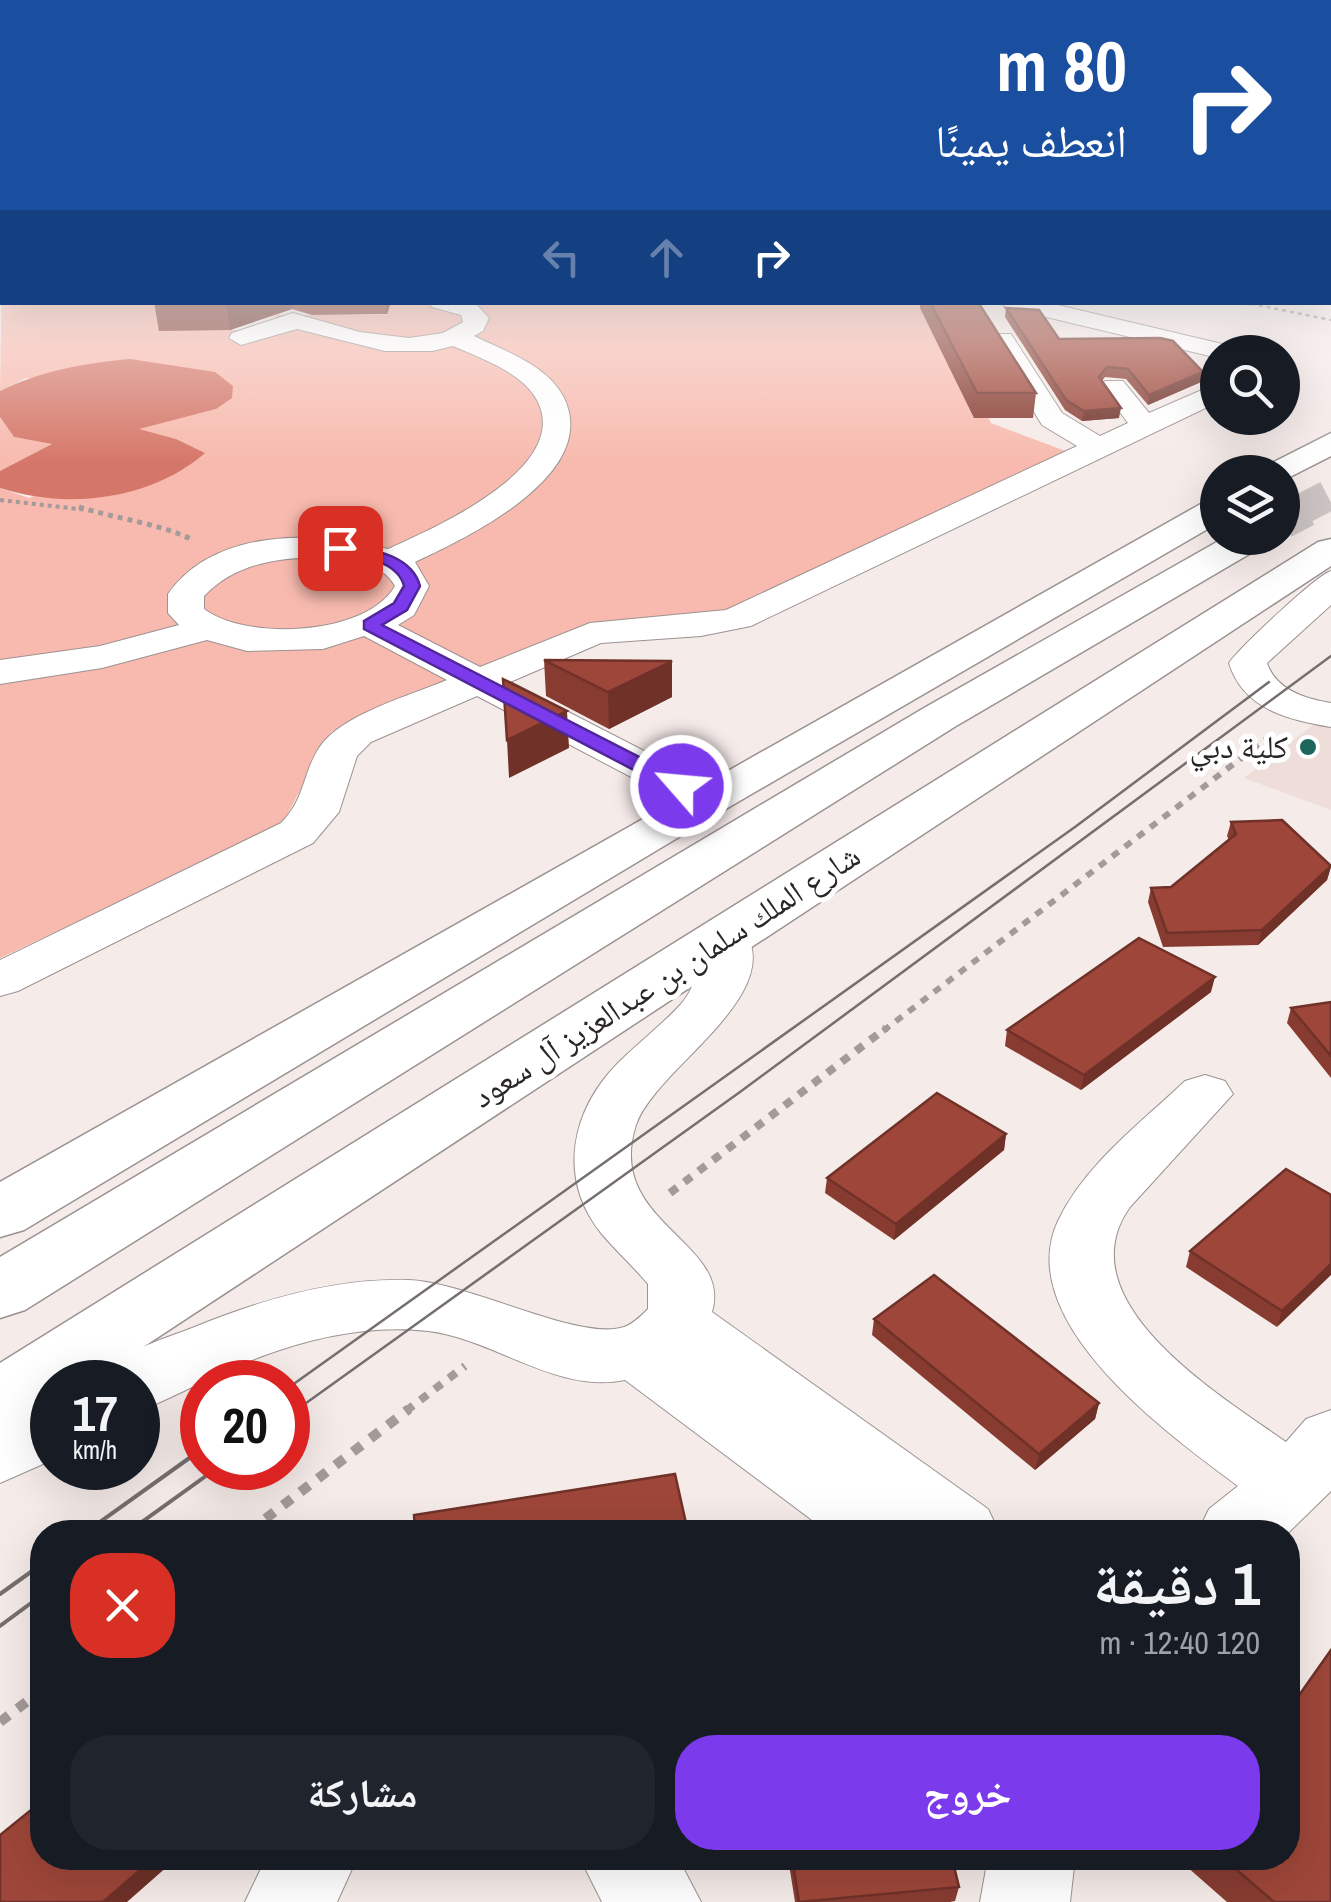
<!DOCTYPE html>
<html lang="ar">
<meta charset="utf-8">
<style>
:root{--surface:#171b24;--page:#20242c;--text:#f1f3f6;--muted:#9ea1a6;--accent:#7c3aed}
body{margin:0;font-family:"Archivo Narrow","Noto Naskh Arabic",sans-serif;background:var(--page);color:var(--text);direction:rtl;height:100vh;display:flex;flex-direction:column;font-size:38px;white-space:nowrap}
*{box-sizing:border-box;margin:0}
p{font-size:32px;color:var(--muted)}
.icon{flex:none;width:55px;height:55px;fill:none;stroke:currentColor;stroke-width:2;stroke-linecap:round;stroke-linejoin:round}
.map{position:relative;flex:1;overflow:hidden;direction:ltr}
.drawer{position:absolute;left:30px;top:1520px;width:1270px;height:350px;display:flex;flex-direction:column;background:var(--surface);border-radius:40px;box-shadow:0 10px 40px #0002;direction:rtl}
.drawer>*{flex:none}
.banner{position:absolute;left:0px;top:0px;width:1332px;height:305px;box-shadow:0 10px 40px #0002;direction:rtl;background:#1a4fa0;color:#fff;overflow:hidden}
.controls{position:absolute;left:1200px;top:335px;display:grid;gap:20px}
.controls a{display:grid;place-items:center;width:100px;height:100px;border-radius:50%;background:var(--surface);box-shadow:0 10px 40px #0002;font-size:50px}
.speed{position:absolute;left:30px;top:1360px;display:flex;gap:20px;font-size:50px;font-weight:700;text-align:center}
.speed>*{display:grid;place-content:center;width:130px;height:130px;border-radius:50%;background:var(--surface);box-shadow:0 10px 40px #0002;line-height:1}
.speed small{font-size:25px;font-weight:400}
.speed .limit{border:15px solid #d22;background:#fff;color:#111}
.pin{position:absolute;display:grid;place-items:center;width:85px;height:85px;color:#fff;margin:-42px;border-radius:20px;box-shadow:0 5px 15px #0006}
.me{position:absolute;width:110px;margin:-55px;rotate:297deg;stroke-linejoin:round;filter:drop-shadow(0 0 8px #0008)}
.turn{display:flex;align-items:center;gap:35px;height:210px;padding:0 40px;font-size:45px}
.turn .icon{width:130px;height:130px;stroke-width:2.5}
.turn b{display:block;font-size:70px;line-height:85px}
.lanes{display:flex;align-items:center;height:95px;padding:0 40px;background:#0003;justify-content:center;gap:50px;direction:ltr}
.lanes .off{opacity:.35}
.round{display:grid;place-items:center;flex:none;width:105px;height:105px;border-radius:40px;background:var(--page)}
.headline{display:flex;align-items:center;justify-content:space-between;height:170px;padding:0 40px}
h1{font-size:60px;font-weight:800;line-height:75px}
.action{display:flex;gap:20px;margin-top:auto;padding:20px 40px}
.action a{flex:1;height:115px;border-radius:40px;background:var(--accent);color:#fff;font-size:40px;font-weight:800;line-height:115px;text-align:center}
.action a+a{background:var(--page);color:var(--text)}
.map>svg:first-child{display:block}
.built{fill:#efddd9}
.green{fill:#f8baae}
.water{fill:#d57768}
.lines{fill:none;stroke-linecap:round;stroke-linejoin:round}
.major-tunnel-far1{stroke:#ccc4c2;stroke-width:31;stroke-dasharray:31 15;stroke-linecap:butt}
.major-tunnel{stroke:#ccc4c2;stroke-width:40;stroke-dasharray:40 20;stroke-linecap:butt}
.minor-casing{stroke:#9b9291;stroke-width:2}
.major-casing{stroke:#9b9291;stroke-width:3}
.path-far5{stroke:#a39b9a;stroke-width:2.5;stroke-dasharray:4 4;stroke-linecap:butt}
.path-far4{stroke:#a39b9a;stroke-width:4;stroke-dasharray:4 4;stroke-linecap:butt}
.path-far3{stroke:#a39b9a;stroke-width:5;stroke-dasharray:5 5;stroke-linecap:butt}
.path-far2{stroke:#a39b9a;stroke-width:6;stroke-dasharray:8 8;stroke-linecap:butt}
.path-far1{stroke:#a39b9a;stroke-width:8;stroke-dasharray:9 9;stroke-linecap:butt}
.path{stroke:#a39b9a;stroke-width:10;stroke-dasharray:11 11;stroke-linecap:butt}
.minor{fill:#fff;fill-rule:evenodd}
.major{fill:#fff;fill-rule:evenodd}
.tram-far1{stroke:#756f6e;stroke-width:2.5}
.tram{stroke:#756f6e;stroke-width:4}
.wall{fill:#883c31}
.shaded-wall{fill:#6f3128}
.building{fill:#9e4639;stroke:#6f3128;stroke-width:2.5}
.route{fill:#7c3aed;stroke:#51269a;stroke-width:2.5}
.poi-dot{fill:#1e665b;stroke:#fff;stroke-width:4}
.labels{text-anchor:middle;stroke-width:10;stroke-linejoin:round;paint-order:stroke}
.poi-label{font-size:32px;fill:#2a2626;stroke:#fff;text-anchor:end}
.street-label{font-size:32px;fill:#2a2626;stroke:#fff}
</style>
<div class="map">
<svg width="1331" height="1902" viewBox="0 0 1331 1902">
<rect width="100%" height="100%" fill="#f5ebe9"/>
<path class="built" d="M 1331,711 L 1331,810 L 1244,778 Z"/>
<path class="green" d="M 2,263 L 2,302 L 186,303 L 198,330 L 265,330 L 277,315 L 386,315 L 391,302 L 944,303 L 934,310 L 991,423 L 1068,452 L 734,610 L 585,625 L 331,732 L 281,826 L 0,958 L 0,488 L 29,498 L 176,439 L 136,429 L 216,409 L 26,378 L 0,391 Z
M 0,417 L 14,437 L 53,444 L 0,471 Z"/>
<path class="water" d="M 130,359 L 215,372 L 233,386 L 232,398 L 216,409 L 139,429 L 176,439 L 205,453 C 151,500 68,510 0,488 L 0,471 L 52,444 L 14,437 L 0,417 L 0,391 C 40,371 85,363 130,359 Z"/>
<g class="lines">
<path class="major-tunnel-far1" d="M 1300,510 L 1331,494"/>
<path class="major-tunnel" d="M 1282,519 L 1305,507"/>
<defs>
<path id="minor" d="M 429,302 L 477,305 L 489,318 L 483,331 L 474,336 C 503,350 547,365 563,396 C 603,473 469,537 415,562 L 429,586 L 414,615 L 398,625 L 480,667 L 590,623 L 726,610 L 1077,446 L 1042,425 L 990,339 L 993,334 L 1011,334 L 1062,413 L 1100,436 L 1128,423 L 1101,387 L 1105,381 L 1123,381 L 1149,413 L 1218,383 L 1218,402 L 751,626 L 701,636 L 601,643 L 510,682 L 722,791 L 729,800 L 722,809 L 707,813 L 692,809 L 477,696 L 371,742 L 357,756 L 339,812 L 313,843 L 18,991 L 0,996 L 0,960 L 281,823 C 305,799 302,775 319,748 C 341,714 410,696 447,680 L 364,636 L 323,649 L 247,651 L 207,640 L 102,668 L 0,684 L 0,660 L 100,646 L 179,625 L 168,613 L 168,594 C 215,527 318,531 388,549 C 434,528 573,468 537,400 C 522,372 480,358 453,346 L 432,351 L 385,351 L 297,329 L 241,345 L 229,338 L 232,333 L 293,313 L 360,332 L 409,338 L 443,333 L 463,322 L 461,315 L 432,307 ZM 321,557 C 347,560 381,560 395,586 C 367,636 246,641 204,609 L 204,596 C 236,563 277,558 321,557 Z
M 1002,302 L 1045,302 L 1235,347 L 1239,352 L 1218,352 L 1218,358 L 1005,307 Z
M 1331,571 L 1331,605 L 1267,663 C 1276,690 1305,699 1331,703 L 1331,727 C 1288,720 1243,709 1229,663 C 1240,647 1318,574 1331,571 Z
M 726,923 L 743,928 C 790,995 655,1068 636,1125 C 604,1223 733,1241 712,1312 L 988,1509 L 999,1532 L 828,1532 L 625,1380 C 556,1394 495,1339 428,1331 C 361,1323 289,1343 228,1370 C 198,1383 169,1400 138,1411 L 138,1382 L 104,1382 C 107,1377 111,1367 116,1363 C 135,1347 169,1337 192,1328 C 260,1300 334,1278 408,1280 C 469,1282 579,1342 624,1327 C 633,1324 641,1316 648,1309 L 648,1284 C 633,1266 616,1251 601,1233 C 557,1178 571,1110 619,1062 C 639,1042 662,1025 681,1004 C 704,978 692,951 709,928 Z
M 1205,1075 L 1225,1081 L 1233,1094 L 1130,1207 C 1063,1301 1221,1396 1286,1442 L 1306,1419 L 1331,1410 L 1331,1491 L 1288,1533 L 1198,1532 L 1209,1509 L 1238,1486 C 1171,1436 1011,1322 1058,1221 C 1085,1164 1141,1123 1185,1081 Z
M 52,1398 L 52,1460 L 0,1483 L 0,1420 Z
M 266,1858 L 357,1858 L 337,1902 L 245,1902 Z
M 580,1858 L 678,1858 L 701,1902 L 602,1902 Z
M 988,1858 L 1075,1858 L 1070,1902 L 980,1902 Z"/>
<path id="major" d="M 1331,433 L 1331,456 L 1282,481 L 1282,472 L 1263,472 L 1268,465 Z
M 1218,498 L 1218,523 L 724,810 L 24,1230 L 0,1237 L 0,1182 L 1206,501 Z
M 1224,538 L 1268,538 L 1263,546 L 956,726 L 25,1310 L 0,1318 L 0,1257 L 924,708 Z
M 1331,539 L 1331,566 L 90,1382 L 52,1382 L 52,1407 L 27,1424 L 0,1433 L 0,1363 L 1318,542 Z"/>
</defs>
<use href="#minor" class="minor-casing"/>
<use href="#major" class="major-casing"/>
<path class="path-far5" d="M 1243,302 L 1331,320"/>
<path class="path-far4" d="M 0,500 L 87,510"/>
<path class="path-far3" d="M 79,507 C 117,519 158,523 193,540"/>
<path class="path-far2" d="M 883,1031 L 1269,737"/>
<path class="path-far1" d="M 670,1193 L 886,1028
M 406,1411 L 465,1366"/>
<path class="path" d="M 248,1532 L 409,1409
M 0,1722 L 42,1690"/>
<use href="#minor" class="minor"/>
<use href="#major" class="major"/>
<path class="tram-far1" d="M 288,1388 L 1075,827 L 1269,682
M 295,1411 L 740,1092 L 1331,656"/>
<path class="tram" d="M 288,1416 L 298,1409
M 86,1532 L 202,1449
M 128,1532 L 217,1468
M 0,1594 L 42,1564
M 0,1626 L 42,1595"/>
</g>
<path class="wall" d="M 154,302 L 391,302 L 387,314 L 312,315 L 292,309 L 230,330 L 159,331 Z
M 920,302 L 978,302 L 1036,393 L 1033,418 L 974,418 L 920,308 Z
M 1006,308 L 1059,339 L 1201,382 L 1148,405 L 1126,379 L 1105,377 L 1102,381 L 1119,418 L 1082,421 L 1065,410 L 1005,317 Z
M 544,660 L 672,697 L 609,729 L 546,696 Z
M 1231,822 L 1331,867 L 1327,880 L 1258,945 L 1163,947 L 1148,902 L 1151,888 L 1171,887 L 1229,840 L 1227,836 Z
M 1211,992 L 1081,1090 L 1005,1046 L 1007,1030 Z
M 1331,1002 L 1331,1078 L 1287,1023 L 1291,1008 Z
M 1006,1134 L 1004,1150 L 894,1240 L 825,1193 L 827,1178 Z
M 1331,1195 L 1277,1327 L 1186,1267 L 1190,1251 Z
M 874,1319 L 1099,1403 L 1095,1419 L 1035,1470 L 872,1335 Z
M 788,1858 L 952,1858 L 959,1887 L 955,1901 L 950,1902 L 795,1902 Z
M 1190,1858 L 1288,1858 L 1331,1902 L 1227,1902 L 1186,1866 Z"/>
<path class="shaded-wall" d="M 226,302 L 291,302 L 292,309 L 230,330 Z
M 385,302 L 391,302 L 387,314 Z
M 1203,372 L 1201,382 L 1148,405 L 1149,395 Z
M 1121,408 L 1119,418 L 1082,421 L 1084,411 Z
M 672,661 L 672,697 L 609,729 L 608,692 Z
M 567,711 L 569,748 L 509,778 L 507,740 Z
M 1331,866 L 1327,880 L 1258,945 L 1262,930 Z
M 1215,977 L 1211,992 L 1081,1090 L 1084,1075 Z
M 1006,1134 L 1004,1150 L 894,1240 L 896,1224 Z
M 1331,1264 L 1331,1275 L 1277,1327 L 1282,1311 Z
M 1099,1403 L 1095,1419 L 1035,1470 L 1039,1454 Z
M 154,1858 L 177,1858 L 127,1902 L 103,1902 Z"/>
<path class="building" d="M 930,302 L 978,302 L 1036,393 L 977,393 Z
M 1006,308 L 1039,310 L 1059,339 L 1160,338 L 1173,341 L 1203,372 L 1149,395 L 1128,369 L 1107,367 L 1099,377 L 1121,408 L 1084,411 L 1066,400 Z
M 544,660 L 672,661 L 608,692 Z
M 503,679 L 567,711 L 507,740 Z
M 1282,820 L 1331,866 L 1262,930 L 1167,933 L 1151,888 L 1171,887 L 1236,834 L 1231,822 Z
M 1139,938 L 1215,977 L 1084,1075 L 1007,1030 Z
M 1331,1002 L 1331,1056 L 1291,1008 Z
M 937,1093 L 1006,1134 L 896,1224 L 827,1178 Z
M 1286,1169 L 1331,1195 L 1331,1264 L 1282,1311 L 1190,1251 Z
M 934,1275 L 1099,1403 L 1039,1454 L 874,1319 Z
M 675,1474 L 688,1532 L 415,1532 L 414,1515 Z
M 1331,1650 L 1331,1902 L 1274,1902 L 1223,1858 L 1288,1858 L 1288,1711 Z
M 42,1801 L 42,1858 L 154,1858 L 103,1902 L 0,1902 L 0,1835 Z
M 792,1858 L 952,1858 L 959,1887 L 799,1902 Z"/>
<linearGradient id="sky" x2="0" y2="1"><stop stop-color="#a09cb5"/><stop offset="0.43" stop-color="#faf6f5"/><stop offset="1" stop-color="#faf6f5" stop-opacity="0"/></linearGradient>
<rect width="1331" height="464" fill="url(#sky)"/>
<path class="route" d="M 340,543 C 369,550 411,553 420,586 L 407,610 L 382,625 L 688,782 L 688,791 L 674,791 L 364,629 L 364,621 L 394,603 L 404,586 C 397,559 358,557 334,551 L 334,544 Z"/>
<circle class="poi-dot" cx="1308" cy="747" r="10"/>
<g class="labels">
<g class="poi-label">
<text x="1288" y="758">كلية دبي</text>
</g>
<g class="street-label">
<text transform="translate(666 976) rotate(-33)" y="11">شارع الملك سلمان بن عبدالعزيز آل سعود</text>
</g>
</g>
</svg>
<div class="controls">
<a><svg class="icon" aria-label="search" viewBox="0 0 24 24"><circle cx="10" cy="10" r="6"/><path d="M15 15l6 6"/></svg></a>
<a><svg class="icon" aria-label="layers" viewBox="0 0 24 24"><path d="M12 4l9 5-9 5-9-5zM3 14l9 5 9-5"/></svg></a>
</div>
<div class="speed"><div>17<small>km/h</small></div><div class="limit">20</div></div>
<div class="pin" style="left:340px;top:548px;background:#d93025"><svg class="icon" aria-label="arrive" viewBox="0 0 24 24"><path d="M6 21V4h12l-3 4 3 4H6"/></svg></div>
<svg class="me" style="left:681px;top:786px" viewBox="-20 -20 40 40"><circle r="17" fill="#7c3aed" stroke="#fff" stroke-width="3"/><path d="M0-11L8 9 0 5-8 9z" fill="#fff"/></svg>
<div class="banner">
<div class="turn"><svg class="icon" aria-label="right" viewBox="0 0 24 24"><path d="M7 20v-9h11M14 6l5 5-5 5"/></svg><div><b>80 m</b>انعطف يمينًا</div></div>
<div class="lanes"><svg class="icon off" aria-label="left" viewBox="0 0 24 24"><path d="M17 20v-9H6M10 6l-5 5 5 5"/></svg><svg class="icon off" aria-label="ahead" viewBox="0 0 24 24"><path d="M12 20V5M6 11l6-6 6 6"/></svg><svg class="icon" aria-label="right" viewBox="0 0 24 24"><path d="M7 20v-9h11M14 6l5 5-5 5"/></svg></div>
</div>
<section class="drawer">
<div class="headline"><div><h1>1 دقيقة</h1><p>120 m · 12:40</p></div><a class="round" style="background:#d93025;color:#fff"><svg class="icon" aria-label="close" viewBox="0 0 24 24"><path d="M6 6l12 12M18 6L6 18"/></svg></a></div>
<div class="action"><a>خروج</a><a>مشاركة</a></div>
</section>
</div>
